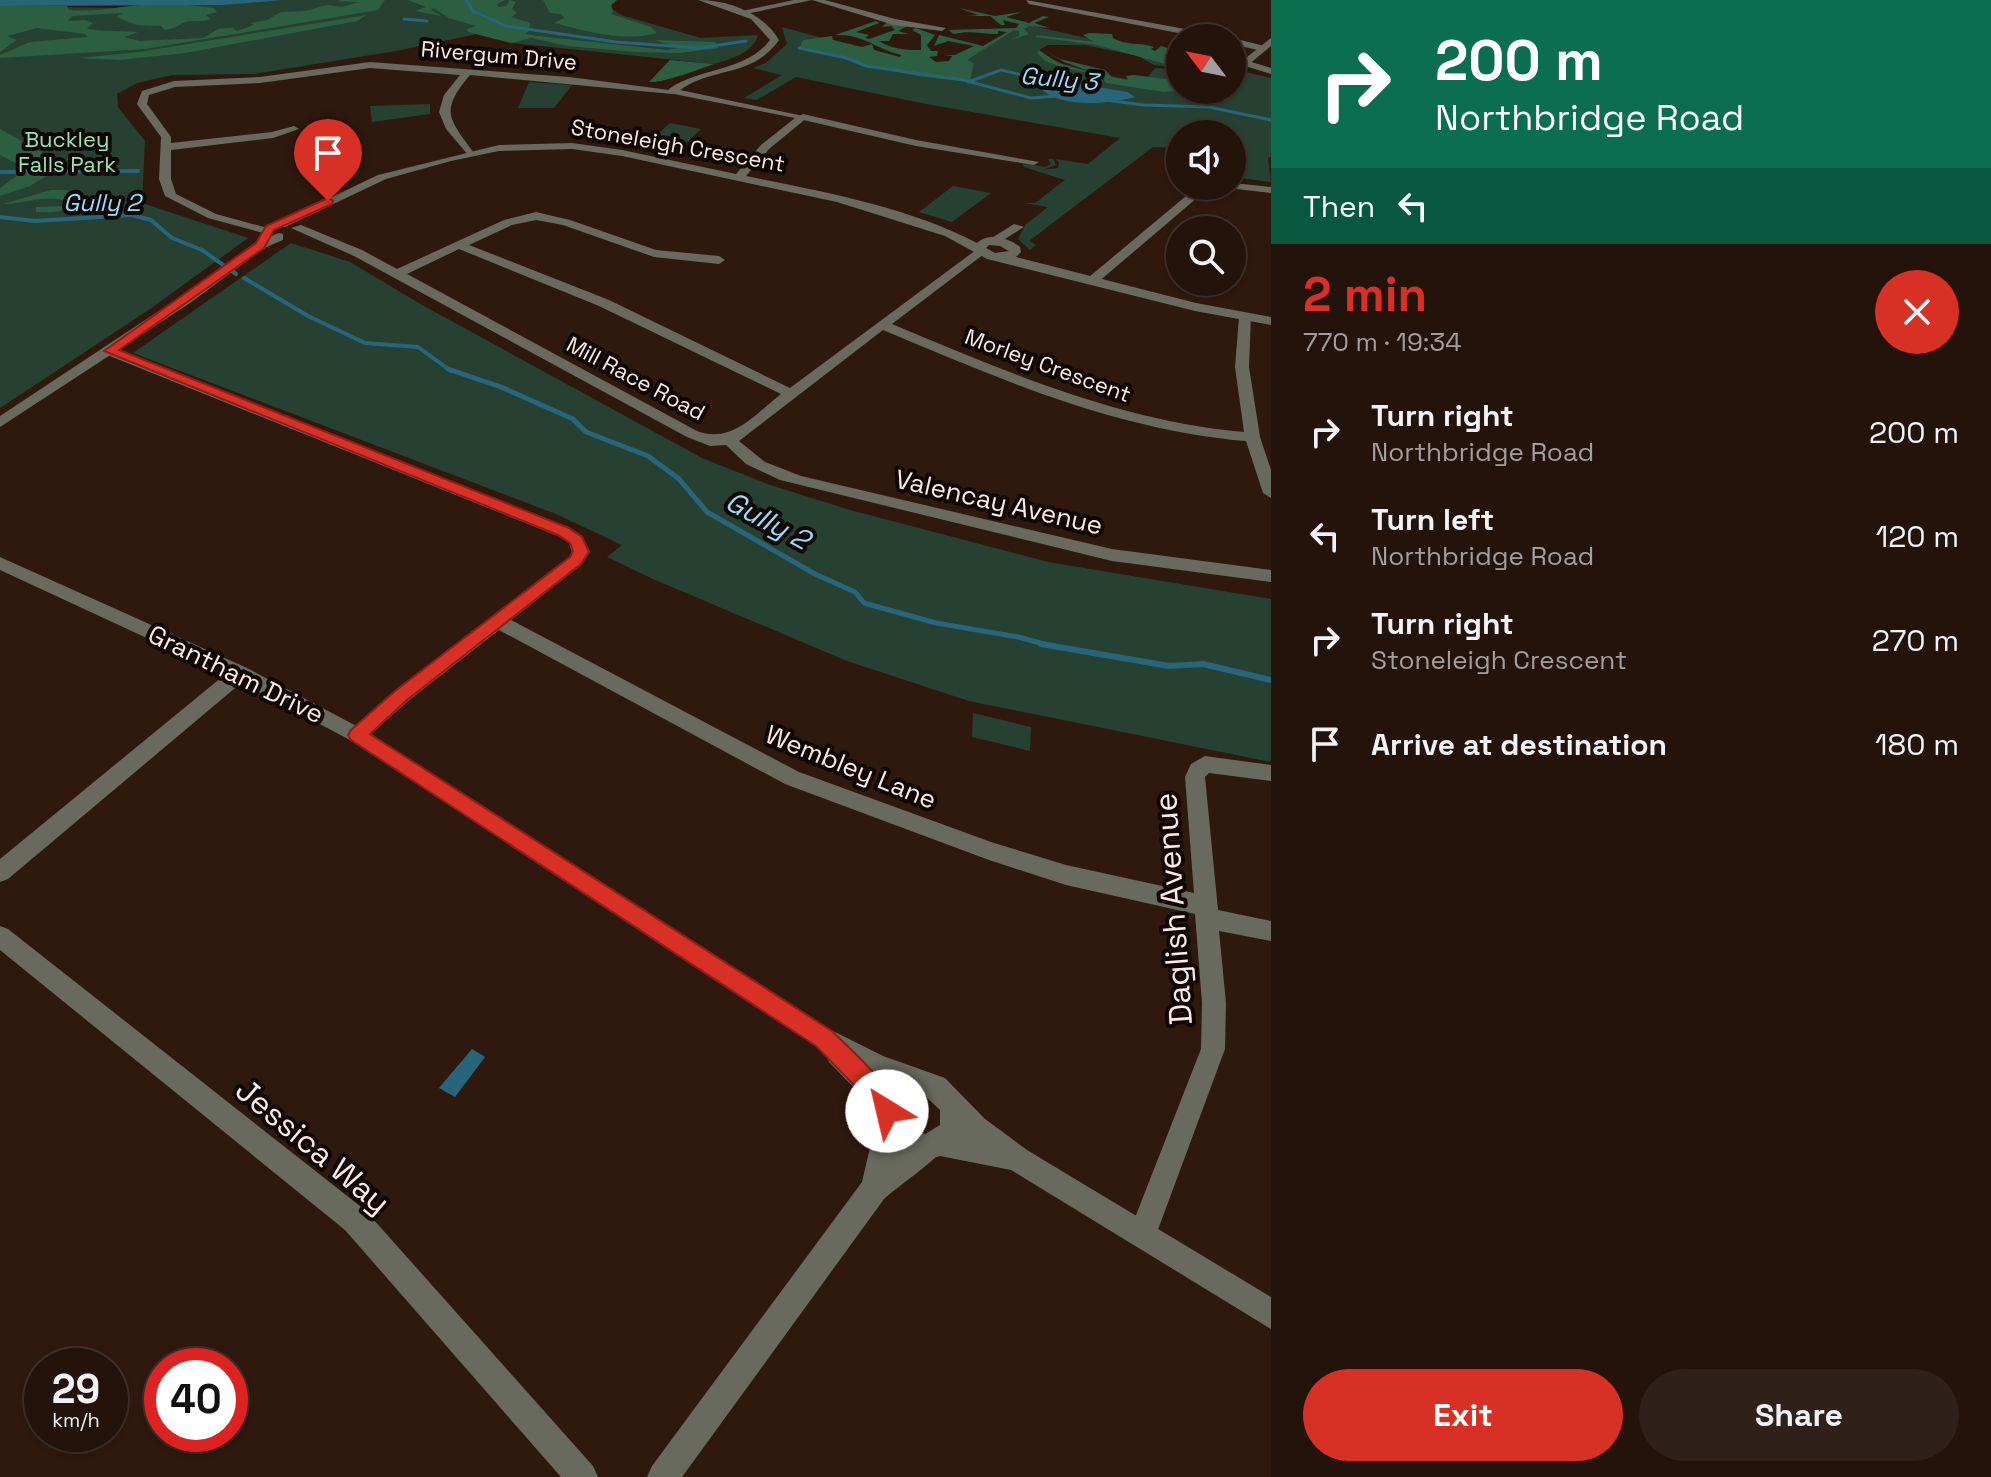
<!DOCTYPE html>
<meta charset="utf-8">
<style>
:root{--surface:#23130b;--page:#2f2019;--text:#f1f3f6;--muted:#a39e9d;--line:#40322c;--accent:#d93025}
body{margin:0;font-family:"Space Grotesk",sans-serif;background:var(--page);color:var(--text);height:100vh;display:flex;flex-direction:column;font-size:30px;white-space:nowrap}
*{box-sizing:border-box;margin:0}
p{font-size:26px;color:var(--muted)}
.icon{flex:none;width:44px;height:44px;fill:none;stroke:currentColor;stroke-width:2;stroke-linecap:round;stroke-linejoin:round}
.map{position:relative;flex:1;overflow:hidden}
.drawer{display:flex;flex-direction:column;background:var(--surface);width:720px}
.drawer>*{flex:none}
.banner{background:#0b6e4f;color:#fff;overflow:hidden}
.needle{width:52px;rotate:302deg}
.fabs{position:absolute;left:1166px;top:24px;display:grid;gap:16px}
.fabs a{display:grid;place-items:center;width:80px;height:80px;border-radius:50%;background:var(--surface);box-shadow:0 2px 6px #0004,0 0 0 2px var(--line);font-size:40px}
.speed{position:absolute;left:24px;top:1348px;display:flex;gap:16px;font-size:40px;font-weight:700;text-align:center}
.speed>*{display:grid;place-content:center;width:104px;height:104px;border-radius:50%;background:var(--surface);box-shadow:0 2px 6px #0004,0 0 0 2px var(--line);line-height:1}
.speed small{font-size:20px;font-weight:400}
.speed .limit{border:12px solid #d22;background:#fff;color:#111}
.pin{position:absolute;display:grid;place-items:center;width:68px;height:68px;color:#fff;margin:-82px -34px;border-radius:50% 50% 50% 0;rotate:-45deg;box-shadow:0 0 8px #0007}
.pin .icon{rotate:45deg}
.me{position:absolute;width:88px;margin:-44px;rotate:324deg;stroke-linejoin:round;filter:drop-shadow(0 0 6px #0008)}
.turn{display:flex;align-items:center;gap:28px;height:168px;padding:0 32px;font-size:36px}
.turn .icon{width:104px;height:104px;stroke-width:2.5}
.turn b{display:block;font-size:56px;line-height:68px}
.then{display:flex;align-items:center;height:76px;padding:0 32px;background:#0003;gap:16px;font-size:30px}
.round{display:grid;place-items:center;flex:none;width:84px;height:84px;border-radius:42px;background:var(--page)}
.overview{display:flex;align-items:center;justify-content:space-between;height:136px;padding:0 32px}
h1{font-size:48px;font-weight:700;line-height:60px;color:var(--accent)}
.action{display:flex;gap:16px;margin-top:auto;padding:16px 32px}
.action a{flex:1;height:92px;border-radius:48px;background:var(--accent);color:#fff;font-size:32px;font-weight:700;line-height:92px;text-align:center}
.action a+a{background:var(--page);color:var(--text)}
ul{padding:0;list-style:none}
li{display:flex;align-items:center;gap:24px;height:104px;padding:0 32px}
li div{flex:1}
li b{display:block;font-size:30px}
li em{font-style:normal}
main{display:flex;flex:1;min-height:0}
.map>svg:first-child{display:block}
.green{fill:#264131}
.forest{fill:#2c5f42}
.water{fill:#27657c}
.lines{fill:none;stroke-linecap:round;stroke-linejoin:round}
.stream-far3{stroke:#27657c;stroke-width:3}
.stream-far2{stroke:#27657c;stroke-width:4}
.stream-far1{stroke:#27657c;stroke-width:5}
.stream{stroke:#27657c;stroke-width:6}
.minor{fill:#696a5e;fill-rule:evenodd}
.tertiary{fill:#696a5e;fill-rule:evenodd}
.route{fill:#d93025;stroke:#8d1f18;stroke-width:2}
.labels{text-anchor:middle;stroke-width:8;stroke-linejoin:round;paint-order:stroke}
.far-street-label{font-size:22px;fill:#fcebe4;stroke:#100704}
.far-park-label{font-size:22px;fill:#95e4b4;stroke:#100704}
.far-water-label{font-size:24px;font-style:italic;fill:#96ddfb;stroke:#100704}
.street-label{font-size:26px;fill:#fcebe4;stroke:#100704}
.water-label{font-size:28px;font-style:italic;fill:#96ddfb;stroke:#100704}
.near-street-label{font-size:32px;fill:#fcebe4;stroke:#100704}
</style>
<main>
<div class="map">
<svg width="1271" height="1477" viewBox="0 0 1271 1477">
<rect width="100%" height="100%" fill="#2f190f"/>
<path class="green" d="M 283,0 L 617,0 L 611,5 L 613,10 L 624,16 L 701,38 L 758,35 C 753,53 731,59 714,64 L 512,43 L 477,34 L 396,51 L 254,74 L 172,75 L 137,83 L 117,94 L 118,107 L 145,141 L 142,203 L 248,238 L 150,309 L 0,408 L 0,6 L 116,8 Z
M 1024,24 L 1180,59 L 1180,68 L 1154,65 L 1138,56 L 1085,45 L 1048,45 L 1039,50 C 1067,73 1109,75 1144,82 L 1155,68 L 1180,70 L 1180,90 L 1232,90 L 1232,69 L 1271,78 L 1271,157 L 1268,158 L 1271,182 L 1232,177 L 1232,134 L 1180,134 L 1180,148 L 1153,147 L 1029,241 L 1036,245 L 1030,250 L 1018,239 L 1026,224 L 1048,207 L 1024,203 L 1035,203 L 1065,180 L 1024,167 L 1022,163 L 1045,167 L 1051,164 L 1048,159 L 1053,159 L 1056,165 L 1042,170 L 1058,168 L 1059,162 L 1055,159 L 1088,164 L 1120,138 L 926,104 L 796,77 L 757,100 L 744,98 L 782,75 L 753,68 L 766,63 L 787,44 L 782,27 L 939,70 Z
M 529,82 L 572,85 L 554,108 L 518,108 Z
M 430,104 L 430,114 L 372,122 L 370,106 Z
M 670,123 L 701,129 L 674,154 L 642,148 Z
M 953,186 L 991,193 L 952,222 L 919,212 Z
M 291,243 L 350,262 L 424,306 L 702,458 L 770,485 L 850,510 L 1048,562 L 1271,599 L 1271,762 L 969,701 L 847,661 L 653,579 L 607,557 L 622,545 L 556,514 L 133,353 Z
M 973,713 L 1031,727 L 1030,751 L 972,737 Z"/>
<path class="forest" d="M 341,0 L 385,0 L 378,10 L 145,49 L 0,58 L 0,55 L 30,42 L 87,37 L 85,34 L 37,28 L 7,36 L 17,40 L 0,52 L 0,6 L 67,6 L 69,10 C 101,13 132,3 165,4 C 183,4 196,6 214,8 L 217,12 L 206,15 L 210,19 C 201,23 191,19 183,23 C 177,27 174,28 165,30 L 161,26 L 137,25 L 116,17 L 123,13 L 72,16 L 68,21 L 85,20 L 93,23 L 87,28 L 92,30 L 138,32 L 124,37 L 139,41 L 203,38 L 218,29 L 239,27 L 233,28 L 237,31 L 254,25 L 250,23 L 267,20 L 281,12 L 305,11 L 327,5 L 342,7 L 359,2 L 337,1 Z
M 408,0 L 505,0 L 497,4 L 499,7 L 506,6 L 510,0 L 516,2 L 512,9 L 517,13 L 511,17 L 530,23 L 529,31 L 525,34 L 538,36 L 667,50 L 678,48 L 655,40 L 715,42 L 719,48 L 680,53 L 635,52 L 568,46 L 531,38 L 511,43 L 468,32 L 467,29 L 476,26 L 449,18 L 433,8 L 431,10 L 441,16 L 415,11 L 426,7 Z
M 543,0 L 617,0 L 611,5 L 613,11 L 611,14 L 651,27 L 657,33 C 628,42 587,32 559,24 L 554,23 L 564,18 L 561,14 L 550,13 Z
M 959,8 L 995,16 L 1022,12 L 1006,17 L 1029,23 L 1043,16 L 1049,17 L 1034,23 L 1050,28 L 1029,26 L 1024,29 L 1029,34 L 1008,41 L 1019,36 L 1019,31 L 1014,30 L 967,60 L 974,63 L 970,80 C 911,81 856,60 799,48 L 803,40 L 832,36 L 833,40 L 862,47 L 872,44 L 874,50 L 900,57 L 901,55 C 876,49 864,34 835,35 L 876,21 L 879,23 L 856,32 L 869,35 L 865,38 L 869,39 L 895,30 L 891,26 L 882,27 L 887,22 L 908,26 L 898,31 L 909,34 L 893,34 L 889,41 L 879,41 C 892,49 903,50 921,50 L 921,35 L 912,30 L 916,28 L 935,35 L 927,45 L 931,51 L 938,51 L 937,56 L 929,57 L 936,62 L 949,61 L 952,56 L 944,55 L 955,55 L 974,46 L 948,41 L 934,46 L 939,35 L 983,46 L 1007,32 L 998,31 L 998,34 C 982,34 970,30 953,34 L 949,30 L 1016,28 L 1019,24 L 1003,20 L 1005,25 L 1001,25 L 990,16 L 967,16 L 978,15 Z
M 367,15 L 357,21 L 185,53 L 119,60 L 78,58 L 139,52 Z
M 1089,33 L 1112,34 L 1113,38 C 1126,46 1140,42 1154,47 L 1151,49 L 1155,51 L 1161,46 L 1180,52 L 1180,68 L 1097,45 L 1035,37 L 1037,35 L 1094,42 L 1083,35 Z
M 1040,47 L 1060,59 L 1105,70 L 1112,77 L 1128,80 L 1126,76 L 1134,75 L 1180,81 L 1180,90 L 1186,90 L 1164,92 L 1106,83 L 1101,76 L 1062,67 L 1045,61 L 1037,53 L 1039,50 L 1058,63 L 1092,72 L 1064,62 Z
M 670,60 L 714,64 C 697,70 664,83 649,82 Z
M 0,129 L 49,156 L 54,160 L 53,172 L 30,186 L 0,196 L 0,188 L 21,173 L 20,165 L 0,155 Z
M 51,190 L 66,190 L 83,199 C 66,212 56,213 36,212 L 36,207 L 64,206 L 69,202 C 47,193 26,204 3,204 Z"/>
<path class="water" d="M 0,0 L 283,0 L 223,5 L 0,6 Z
M 1056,80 L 1127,92 L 1135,97 C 1110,104 1060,109 1040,88 L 1042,81 Z
M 472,1049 L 485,1057 L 455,1097 L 439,1088 Z"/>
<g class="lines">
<path class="stream-far3" d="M 466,0 L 473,11 L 506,26 L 616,42 L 699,48 L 746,41
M 404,19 L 427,21
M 799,48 L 847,58 L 866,66 L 963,80 L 1031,98 L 1058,96
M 968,82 L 1001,70 L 1053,82
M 1097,99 L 1144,105 L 1209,107 L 1271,120"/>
<path class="stream-far2" d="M 0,172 L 138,171
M 0,217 L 35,221 L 132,215 L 151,220 L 172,238 L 202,250 L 236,274
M 244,278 L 308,316 L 365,343 L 418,347 L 451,371"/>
<path class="stream-far1" d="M 448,369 L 501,387 L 573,419 L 586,432 L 648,456 L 679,479 L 707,512 L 815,574 L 855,592 L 864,603 L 936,623 L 1018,637 L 1052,646"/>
<path class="stream" d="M 1041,644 L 1169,666 L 1203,664 L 1271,680"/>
<path class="minor" d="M 794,0 L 825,0 L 895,19 L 946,28 L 942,31 L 894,25 L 812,0 L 741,15 L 737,12 Z
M 1026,0 L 1218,35 L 1222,38 L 1204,38 L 1029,4 Z
M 1232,38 L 1265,46 L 1267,48 L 1262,51 L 1232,44 Z
M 1245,60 L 1271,68 L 1271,74 L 1242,65 Z
M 370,62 L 569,77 L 677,91 L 672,94 L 470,75 C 439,111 449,119 474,153 L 469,156 L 446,129 L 439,112 L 444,95 L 460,75 L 370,68 L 260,83 L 175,87 L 149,95 L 147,104 L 171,137 L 171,143 L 272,132 L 294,126 L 299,129 L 273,138 L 171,150 L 171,179 L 176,194 L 216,214 L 271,229 L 271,235 L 208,218 L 165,196 L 159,179 L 161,137 L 137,104 L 142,91 L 174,81 L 260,77 Z
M 803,114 L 916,140 L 1039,162 L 1034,165 L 916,146 L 799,119 L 798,117 Z
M 1232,183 L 1271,187 L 1271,193 L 1228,188 L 1226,186 L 1232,186 Z
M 1198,186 L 1211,186 L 1097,283 L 1089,283 L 1089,277 Z
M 536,212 L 570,220 L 656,250 L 719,256 L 725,260 L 719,264 L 654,257 L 563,225 L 536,220 L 512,225 L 469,245 L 609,300 L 790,388 L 980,247 L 986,251 L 984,254 L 892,324 C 1007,372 1119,421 1244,432 L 1235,367 L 1239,317 L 1251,314 L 1249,367 L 1260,437 L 1271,470 L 1271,498 L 1263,493 L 1246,441 C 1117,430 1002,380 883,330 L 739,441 L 765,462 L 801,476 L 1112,549 L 1271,570 L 1271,582 L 1112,561 L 780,480 L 746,464 L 726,445 L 710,446 L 687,437 L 354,256 L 291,228 L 301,225 L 362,250 L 397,269 L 504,220 ZM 459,249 L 599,306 L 781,394 C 754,415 732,444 697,431 L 407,274 Z
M 1014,224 L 1024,227 L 997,244 L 987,241 Z
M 110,347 L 570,528 L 582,536 L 590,552 L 581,565 L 511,620 L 799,772 L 991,842 L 1066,865 L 1194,893 L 1185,777 L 1191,764 L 1205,756 L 1271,765 L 1271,781 L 1209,773 L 1205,777 L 1218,910 L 1271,921 L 1271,941 L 1219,931 L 1226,1003 L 1225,1049 L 1153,1243 L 1143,1247 L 1133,1243 L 1129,1233 L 1201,1049 L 1202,1003 L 1195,914 L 1066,885 L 989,860 L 785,784 L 499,630 L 408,701 L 364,740 L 350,740 L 347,735 L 350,730 L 394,691 L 569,557 L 572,552 L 569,543 L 558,536 L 105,354 L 105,348 Z
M 240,666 L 247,668 L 249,673 L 247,678 L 8,879 L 0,882 L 0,859 L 233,668 Z
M 0,926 L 8,929 L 365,1210 L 593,1466 L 598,1477 L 561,1477 L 345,1230 L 0,950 Z
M 888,1105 L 897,1109 L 901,1118 L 897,1152 L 932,1133 L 941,1137 L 945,1146 C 941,1157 897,1187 884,1199 L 682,1477 L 647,1477 L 652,1466 L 862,1182 L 879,1109 Z"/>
<path class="tertiary" d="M 698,0 C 729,0 763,13 779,40 C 752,78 715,66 680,90 L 808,117 L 769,149 L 746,176 C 823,192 906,206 977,243 C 989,232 1009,238 1020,247 L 1021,252 L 1016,257 L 1196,303 L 1271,317 L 1271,325 L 1195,311 L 987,259 L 945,236 L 837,202 L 622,156 L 572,149 L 499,151 L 451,161 L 386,179 L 285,227 L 275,224 L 378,175 L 499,145 L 572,143 L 622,150 L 736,174 L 761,145 L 795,118 L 669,93 L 669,89 C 701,67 746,72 770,40 L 751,19 ZM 989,245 L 1000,246 L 1009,251 L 995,253 L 986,248 Z
M 1271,38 L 1271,46 L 1248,65 L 1242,65 L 1242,61 Z
M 279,233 L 283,234 L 283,240 L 264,248 L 190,303 L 0,427 L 0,416 L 180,297 L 256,242 Z
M 0,557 L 247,668 L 364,730 L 833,1031 L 883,1056 L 945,1078 L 985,1119 L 1027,1150 L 1271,1297 L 1271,1329 L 1011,1170 L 940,1156 L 925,1160 L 905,1154 L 886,1138 L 859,1093 L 829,1062 L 826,1053 L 350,740 L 233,678 L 0,570 ZM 923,1094 L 940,1110 L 940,1125 L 925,1134 L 913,1129 L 900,1111 L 906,1095 Z"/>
</g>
<path class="route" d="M 328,198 L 333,201 L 332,204 L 274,230 L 264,248 L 119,350 L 569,528 L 582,537 L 589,552 L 581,564 L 407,700 L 370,734 L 832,1031 C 856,1055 885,1079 899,1111 L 895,1119 L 887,1123 L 878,1119 L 861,1092 L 816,1046 L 351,740 L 348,735 L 351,730 L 395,691 L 570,557 L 573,551 L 570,543 L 558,535 L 104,351 L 256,243 L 266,226 Z"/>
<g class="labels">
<g class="far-street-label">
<text transform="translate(499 55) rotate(5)" y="8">Rivergum Drive</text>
<text transform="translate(678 145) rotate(10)" y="8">Stoneleigh Crescent</text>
<text transform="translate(1048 365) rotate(20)" y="8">Morley Crescent</text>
<text transform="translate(636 378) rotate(28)" y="8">Mill Race Road</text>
</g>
<g class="far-park-label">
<text x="67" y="147">Buckley<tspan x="67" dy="25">Falls Park</tspan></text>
</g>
<g class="far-water-label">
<text transform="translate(1059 79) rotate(5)" y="8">Gully 3</text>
<text x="102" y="211">Gully 2</text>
</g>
<g class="street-label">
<text transform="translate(999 502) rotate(13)" y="9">Valencay Avenue</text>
<text transform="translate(236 674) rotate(26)" y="9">Grantham Drive</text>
<text transform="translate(851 767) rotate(22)" y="9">Wembley Lane</text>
</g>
<g class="water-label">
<text transform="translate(768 520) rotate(28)" y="10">Gully 2</text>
</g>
<g class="near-street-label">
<text transform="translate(1173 909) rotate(-94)" y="11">Daglish Avenue</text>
<text transform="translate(313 1146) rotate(40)" y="11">Jessica Way</text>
</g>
</g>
</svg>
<div class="fabs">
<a><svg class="needle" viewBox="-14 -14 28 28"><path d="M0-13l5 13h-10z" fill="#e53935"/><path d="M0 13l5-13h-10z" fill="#a39e9d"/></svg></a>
<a><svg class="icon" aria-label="sound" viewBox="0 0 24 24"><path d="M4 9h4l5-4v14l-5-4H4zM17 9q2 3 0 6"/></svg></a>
<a><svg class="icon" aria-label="search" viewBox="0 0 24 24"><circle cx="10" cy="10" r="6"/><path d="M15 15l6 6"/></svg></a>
</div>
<div class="speed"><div>29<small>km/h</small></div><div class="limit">40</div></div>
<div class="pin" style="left:328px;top:201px;background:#d93025"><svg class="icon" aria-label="arrive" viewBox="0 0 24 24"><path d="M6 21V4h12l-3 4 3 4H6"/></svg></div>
<svg class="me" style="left:887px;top:1111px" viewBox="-20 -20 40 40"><circle r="19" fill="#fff"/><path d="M0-13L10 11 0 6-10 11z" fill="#d93025"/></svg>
</div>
<section class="drawer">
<div class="banner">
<div class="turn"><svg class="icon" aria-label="right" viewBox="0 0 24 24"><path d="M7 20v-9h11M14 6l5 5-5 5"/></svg><div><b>200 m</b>Northbridge Road</div></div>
<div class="then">Then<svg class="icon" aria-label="left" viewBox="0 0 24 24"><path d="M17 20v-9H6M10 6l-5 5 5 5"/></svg></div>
</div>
<div class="overview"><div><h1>2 min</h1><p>770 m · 19:34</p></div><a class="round" style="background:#d93025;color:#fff"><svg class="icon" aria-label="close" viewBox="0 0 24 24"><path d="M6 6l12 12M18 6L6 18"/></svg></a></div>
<ul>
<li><svg class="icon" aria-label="right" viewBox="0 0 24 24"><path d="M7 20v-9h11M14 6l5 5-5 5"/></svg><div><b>Turn right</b><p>Northbridge Road</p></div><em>200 m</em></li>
<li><svg class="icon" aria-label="left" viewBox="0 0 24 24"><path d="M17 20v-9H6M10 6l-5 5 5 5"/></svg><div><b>Turn left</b><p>Northbridge Road</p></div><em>120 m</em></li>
<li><svg class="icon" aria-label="right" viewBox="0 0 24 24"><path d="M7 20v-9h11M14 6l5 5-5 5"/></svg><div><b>Turn right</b><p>Stoneleigh Crescent</p></div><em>270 m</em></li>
<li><svg class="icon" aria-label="arrive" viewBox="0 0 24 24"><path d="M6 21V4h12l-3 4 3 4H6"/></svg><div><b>Arrive at destination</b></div><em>180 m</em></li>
</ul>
<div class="action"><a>Exit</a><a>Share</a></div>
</section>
</main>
